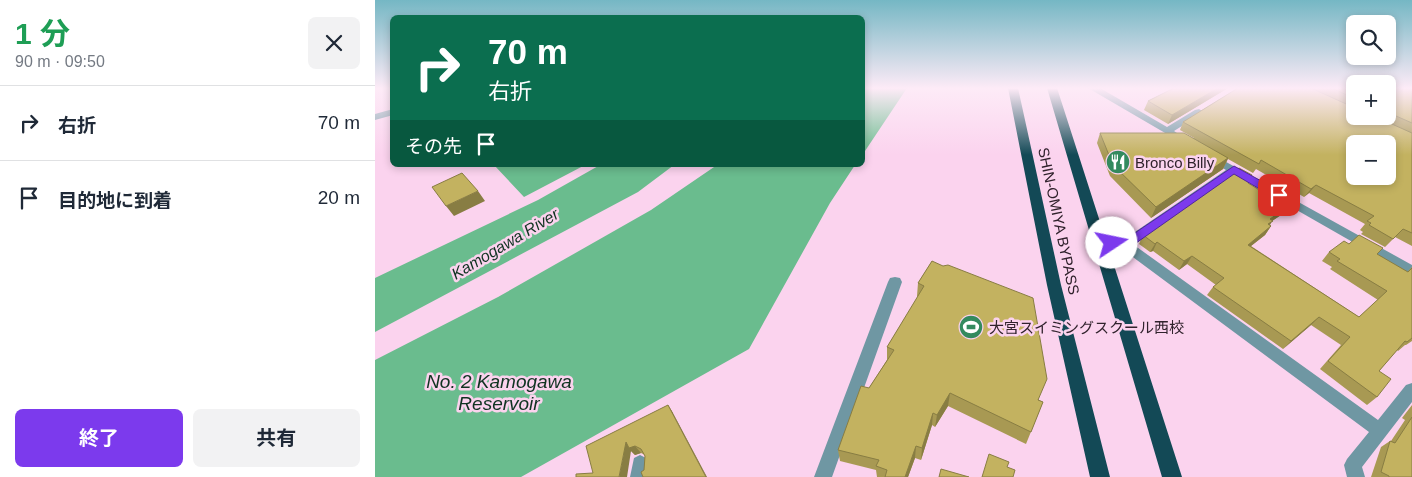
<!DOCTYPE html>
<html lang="ja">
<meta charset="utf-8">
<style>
body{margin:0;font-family:Arial,"Noto Sans JP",sans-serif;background:#f2f2f3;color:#1f2937;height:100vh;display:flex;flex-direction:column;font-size:19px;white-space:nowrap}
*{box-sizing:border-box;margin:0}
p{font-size:16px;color:#747a83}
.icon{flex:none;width:28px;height:28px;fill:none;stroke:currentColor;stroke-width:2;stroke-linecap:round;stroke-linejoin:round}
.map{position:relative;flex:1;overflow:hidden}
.panel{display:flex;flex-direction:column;background:#fff;width:375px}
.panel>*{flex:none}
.top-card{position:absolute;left:15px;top:15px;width:475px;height:152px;border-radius:8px;box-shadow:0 2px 8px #0003;background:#0b6e4f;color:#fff;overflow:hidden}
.fabs{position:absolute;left:971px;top:15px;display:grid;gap:10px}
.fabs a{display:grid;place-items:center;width:50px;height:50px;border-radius:8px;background:#fff;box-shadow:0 2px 8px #0003;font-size:25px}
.pin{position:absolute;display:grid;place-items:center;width:42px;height:42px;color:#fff;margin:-21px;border-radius:10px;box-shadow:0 2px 8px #0006}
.me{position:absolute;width:55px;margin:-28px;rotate:79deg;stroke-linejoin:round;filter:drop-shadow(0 0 4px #0008)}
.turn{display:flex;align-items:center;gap:18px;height:105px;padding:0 15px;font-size:22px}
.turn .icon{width:65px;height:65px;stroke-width:2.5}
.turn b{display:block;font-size:35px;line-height:42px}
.then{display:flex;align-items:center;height:48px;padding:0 15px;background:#0003;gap:10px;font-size:19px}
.round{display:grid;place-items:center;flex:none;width:52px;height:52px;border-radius:8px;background:#f2f2f3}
.summary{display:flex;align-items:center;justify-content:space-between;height:85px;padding:0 15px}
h1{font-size:30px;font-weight:700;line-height:38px;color:#1e9e55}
.primary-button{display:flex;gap:10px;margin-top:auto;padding:10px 15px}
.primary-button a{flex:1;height:58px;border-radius:8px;background:#7c3aed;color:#fff;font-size:20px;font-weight:700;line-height:58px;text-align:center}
.primary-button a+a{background:#f2f2f3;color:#1f2937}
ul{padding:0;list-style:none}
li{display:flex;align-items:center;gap:15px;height:75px;padding:0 15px;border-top:1px solid #e0e1e3}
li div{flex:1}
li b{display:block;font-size:19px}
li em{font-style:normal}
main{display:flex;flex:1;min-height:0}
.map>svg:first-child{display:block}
.water{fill:#6abc8e}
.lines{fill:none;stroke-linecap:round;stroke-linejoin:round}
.minor{fill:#6f97a3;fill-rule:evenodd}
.trunk{fill:#134956;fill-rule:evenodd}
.wall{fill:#a89953}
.shaded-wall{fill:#887d43}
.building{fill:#c3b260;stroke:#887d43;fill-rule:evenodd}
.route{fill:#7c3aed;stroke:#51269a}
.labels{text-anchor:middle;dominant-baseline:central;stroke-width:5;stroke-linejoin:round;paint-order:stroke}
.poi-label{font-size:15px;fill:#30222c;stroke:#fbd3ee;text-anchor:start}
.street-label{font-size:15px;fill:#30222c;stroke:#fbd3ee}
.water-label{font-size:16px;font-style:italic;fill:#0f3321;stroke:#fbd3ee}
.near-water-label{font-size:19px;font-style:italic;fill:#0f3321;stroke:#fbd3ee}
</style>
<main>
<section class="panel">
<div class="summary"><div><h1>1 分</h1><p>90 m · 09:50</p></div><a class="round"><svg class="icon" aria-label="close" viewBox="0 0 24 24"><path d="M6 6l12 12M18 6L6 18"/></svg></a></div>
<ul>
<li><svg class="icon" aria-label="right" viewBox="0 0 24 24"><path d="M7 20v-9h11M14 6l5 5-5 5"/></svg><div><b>右折</b></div><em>70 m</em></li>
<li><svg class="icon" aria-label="arrive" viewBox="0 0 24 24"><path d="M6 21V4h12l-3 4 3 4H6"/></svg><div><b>目的地に到着</b></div><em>20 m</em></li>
</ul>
<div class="primary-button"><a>終了</a><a>共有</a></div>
</section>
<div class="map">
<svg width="1037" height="477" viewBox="0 0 1037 477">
<rect width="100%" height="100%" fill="#fbd3ee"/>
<path class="water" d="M488,88H532L488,154Z
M119,165H210L149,197Z
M225,165H299L263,192L0,332V278L163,200Z
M342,165H480L455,203L374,349L146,477H0V360L123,297L276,210Z"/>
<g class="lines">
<path class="minor" d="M713,88H725L792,127L820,110L824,109L829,112L799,131L814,141L813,143L809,144Z
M18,109V115L0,120V114Z
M835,153L1037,265V276L859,174L759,245L1003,420L1031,385L1037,383V402L987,467L990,477H972L969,465L972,459L994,432L747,249L720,244L718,241L720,238L724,236L748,240L851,170L831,158L830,156Z
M520,277L525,278L527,282L457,477H439L513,282L515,278Z
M265,455L271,458L274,464L273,477H255L259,458Z"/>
<path class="trunk" d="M633,88H643L686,285L735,477H715L672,285Z
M672,88H682L807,477H787Z"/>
</g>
<path class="wall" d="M796,88H853L793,124L769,110L773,101L798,89Z
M863,88H980V116H1012V88H1037V246L1020,237L1010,247L986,234L988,232L985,230L990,224L934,193L929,197L881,169L878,173L853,159L848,169L776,218L735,176L722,143L725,133L819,138L805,130L808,122Z
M873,183L906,215L897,221L895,225L896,226L890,235L876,246L984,317L1003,300L955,269L957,267L947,261L954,252L974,244L1002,254L1032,272L1037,267V341L1031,345H1030L1023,351L1022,350L1004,371L1002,397L992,405L945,369L966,345L936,325L908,349L832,295L838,287L841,285L812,264L804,270L778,251L775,252L764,244L768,235Z
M557,261L664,400L668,402L651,444L573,406L560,427L557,425L546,460L540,458L533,477H502L501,470L465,461L463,450L494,388L512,360V347L543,297L542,296L543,283Z
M293,405L298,413L269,470L270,455L266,453L260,455L256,451L218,473Z
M1037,405V477H996L1006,447L1015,441H1016L1030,420L1027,418Z"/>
<path class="shaded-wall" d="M843,88H853L793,124L797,115Z
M853,158L848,169L776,218L781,207Z
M941,185L934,193L929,197L936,189Z
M103,191L110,201L79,216L71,206Z
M912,207L906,215L897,221L892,230L895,219Z
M896,226L890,235L867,253L873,245Z
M782,242L778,251L775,252L780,244Z
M817,256L812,264L804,270L809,261Z
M944,317L936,325L908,349L916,341Z
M575,393L573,406L560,427L562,415Z
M293,405L298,413L332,477H331Z
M558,413L557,425L546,460L547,448Z
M251,442L260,446L266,453L260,455L256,451L252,477H244Z
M541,446L540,458L533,477H530Z"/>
<path class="building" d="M799,88H843L797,115L773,101Z
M863,88H936L980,108V116H999L1037,133V233L1028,229L1018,239L994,225L996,223L992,221L999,216L941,185L936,189L886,160L884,164L808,122ZM980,144H1012V176H980Z
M957,88H980V99Z
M1012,88H1037V123L1012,112Z
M725,133H809L853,158L781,207L738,165Z
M864,168L877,175L873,183L912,207L895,219L898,221L893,224L896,226L873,245L984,317L1012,291L962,261L965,259L954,252L969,241L974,244L984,235L1008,248L1002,254L1033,272L1037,268V338L1032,342L1030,341L1004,371L1016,379L1002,397L953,361L975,337L944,317L916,341L838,287L849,278L817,256L809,261L782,242L780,244L768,235Z
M87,173L103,191L71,206L57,187Z
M557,261L568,266L573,265L658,298L672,379L663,400L668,402L656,432L575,393L562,415L558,413L547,448L541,446L530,477H510L512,470L501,466L504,460L463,450L486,386L494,388L519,350L512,347L549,286L543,283Z
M293,405L331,477H268L266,472L269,470L270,456L266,449L260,446L254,448L251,442L244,477H201V474L218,473L211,446Z
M1037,417V477H1014V476L1006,472L1015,441L1020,443Z
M614,454L634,462L632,467L640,470L638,477H607Z
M566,469L594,477H564Z"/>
<linearGradient id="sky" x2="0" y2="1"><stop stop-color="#75b7c4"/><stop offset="0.57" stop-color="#fdebf7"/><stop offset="1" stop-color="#fdebf7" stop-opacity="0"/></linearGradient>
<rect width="1037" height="155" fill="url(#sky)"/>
<path class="route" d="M859,166L908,193L909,195L908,198H900L859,174L754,248L750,249L733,246L731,243L733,240L748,241Z"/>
<defs>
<g id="restaurant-disc" transform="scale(1.25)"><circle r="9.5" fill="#338a5e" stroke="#fbd3ee"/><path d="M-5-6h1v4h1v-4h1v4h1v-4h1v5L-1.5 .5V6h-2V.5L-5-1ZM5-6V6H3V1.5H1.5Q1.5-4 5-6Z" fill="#fff"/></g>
<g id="stadium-disc" transform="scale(1.25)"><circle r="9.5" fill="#338a5e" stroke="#fbd3ee"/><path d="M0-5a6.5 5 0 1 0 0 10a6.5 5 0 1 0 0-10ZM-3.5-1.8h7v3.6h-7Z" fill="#fff"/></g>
</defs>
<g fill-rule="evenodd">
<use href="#restaurant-disc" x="743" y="162"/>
<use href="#stadium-disc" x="596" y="327"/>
</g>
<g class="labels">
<g class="poi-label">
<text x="760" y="162">Bronco Billy</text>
<text x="614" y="327">大宮スイミングスクール西校</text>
</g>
<g class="street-label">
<text transform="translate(684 221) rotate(78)">SHIN-OMIYA BYPASS</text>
</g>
<g class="water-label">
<text transform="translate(130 244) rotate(-31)">Kamogawa River</text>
</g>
<g class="near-water-label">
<text x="124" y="381">No. 2 Kamogawa<tspan x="124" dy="22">Reservoir</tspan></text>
</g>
</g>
</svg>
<div class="fabs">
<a><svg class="icon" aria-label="search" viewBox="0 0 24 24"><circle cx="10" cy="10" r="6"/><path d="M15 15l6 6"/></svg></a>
<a>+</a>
<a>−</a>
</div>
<div class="pin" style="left:904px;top:195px;background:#d93025"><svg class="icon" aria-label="arrive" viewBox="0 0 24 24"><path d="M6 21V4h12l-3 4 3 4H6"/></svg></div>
<svg class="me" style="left:737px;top:243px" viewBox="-20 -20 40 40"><circle r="19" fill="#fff"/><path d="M0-13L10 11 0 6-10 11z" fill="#7c3aed"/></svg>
<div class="top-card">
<div class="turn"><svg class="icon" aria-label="right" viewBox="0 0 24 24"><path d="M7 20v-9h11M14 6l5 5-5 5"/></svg><div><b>70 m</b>右折</div></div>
<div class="then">その先<svg class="icon" aria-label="arrive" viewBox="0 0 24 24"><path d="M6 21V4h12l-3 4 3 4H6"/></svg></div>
</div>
</div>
</main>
